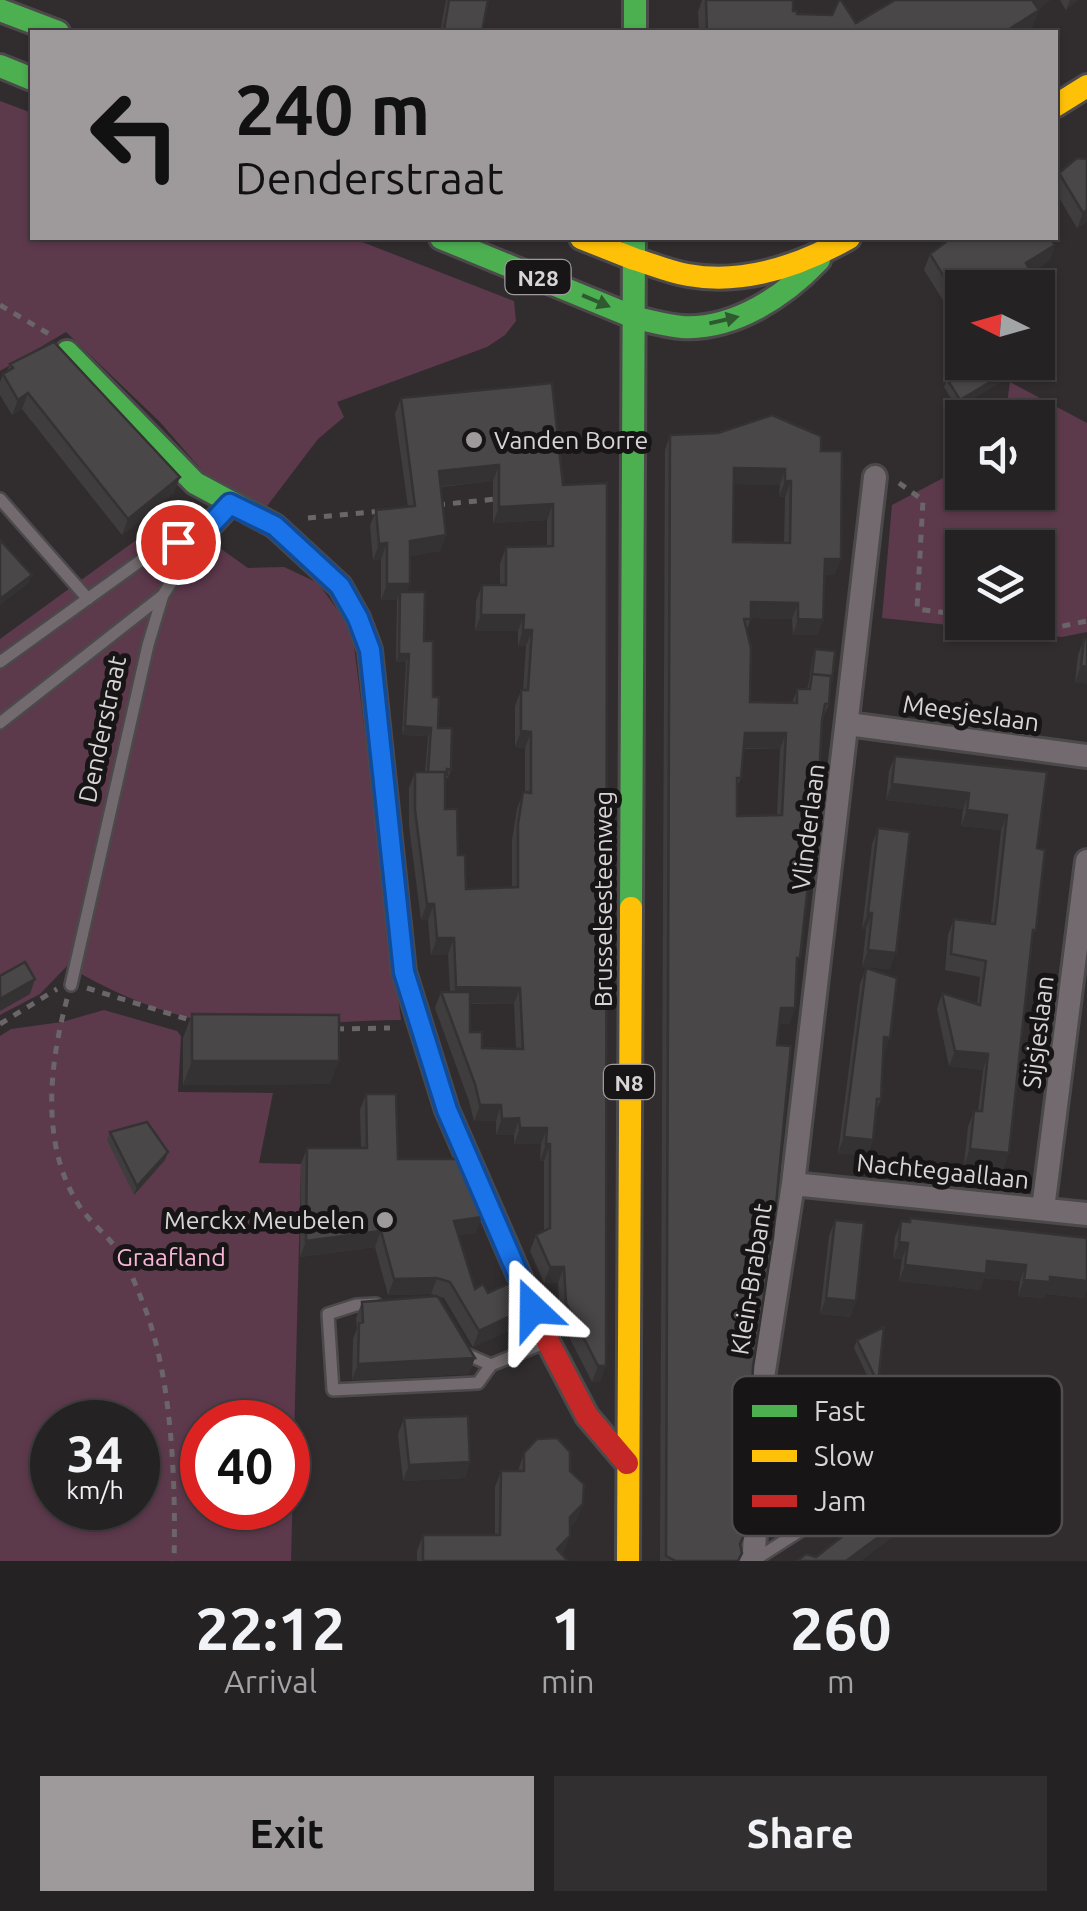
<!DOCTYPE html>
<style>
body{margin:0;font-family:Ubuntu,sans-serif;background:#312f30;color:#f1f3f6;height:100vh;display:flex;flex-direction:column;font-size:38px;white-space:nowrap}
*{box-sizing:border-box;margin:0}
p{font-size:32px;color:#a3a4a6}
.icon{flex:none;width:55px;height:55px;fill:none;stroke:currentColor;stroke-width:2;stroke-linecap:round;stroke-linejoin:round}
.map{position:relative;height:1561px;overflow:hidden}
.details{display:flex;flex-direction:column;background:#252223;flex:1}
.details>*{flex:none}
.top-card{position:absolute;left:30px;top:30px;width:1028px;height:210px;border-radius:0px;box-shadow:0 2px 8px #0004,0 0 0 2px #423f41;background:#9e9a9c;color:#111;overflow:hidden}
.needle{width:65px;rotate:275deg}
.buttons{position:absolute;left:945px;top:270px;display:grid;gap:20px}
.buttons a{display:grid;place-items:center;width:110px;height:110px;border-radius:0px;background:#252223;box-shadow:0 2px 8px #0004,0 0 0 2px #423f41;font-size:50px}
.speed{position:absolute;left:30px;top:1400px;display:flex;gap:20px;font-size:50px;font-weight:700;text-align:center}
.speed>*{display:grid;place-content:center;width:130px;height:130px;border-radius:50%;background:#252223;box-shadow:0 2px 8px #0004,0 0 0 2px #423f41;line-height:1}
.speed small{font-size:25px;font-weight:400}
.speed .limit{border:15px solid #d22;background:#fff;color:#111}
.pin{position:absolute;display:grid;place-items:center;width:85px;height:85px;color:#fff;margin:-42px;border:5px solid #fff;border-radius:50%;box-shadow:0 2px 10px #0007}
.me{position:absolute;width:110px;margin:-55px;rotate:337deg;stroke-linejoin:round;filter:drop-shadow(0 0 8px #0008)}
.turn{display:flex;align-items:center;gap:35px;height:210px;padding:0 40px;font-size:45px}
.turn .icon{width:130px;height:130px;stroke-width:2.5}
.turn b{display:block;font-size:70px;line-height:85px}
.eta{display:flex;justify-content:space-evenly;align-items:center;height:170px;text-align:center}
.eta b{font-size:60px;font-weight:700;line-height:70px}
.button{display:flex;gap:20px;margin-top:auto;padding:20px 40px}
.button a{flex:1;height:115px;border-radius:0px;background:#9e9a9c;color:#111;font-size:40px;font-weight:700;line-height:115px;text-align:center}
.button a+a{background:#312f30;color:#f1f3f6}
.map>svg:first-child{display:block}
.green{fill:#5d394c;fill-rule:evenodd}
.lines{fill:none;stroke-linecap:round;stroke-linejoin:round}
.lane-casing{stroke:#4b494a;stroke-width:16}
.street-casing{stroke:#4b494a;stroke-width:28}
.fast-casing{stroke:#4b494a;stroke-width:28}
.slow-casing{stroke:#4b494a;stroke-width:28}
.jam-casing{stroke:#4b494a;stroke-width:28}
.path{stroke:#6a6568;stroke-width:5;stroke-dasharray:8 8;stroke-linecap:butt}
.lane{stroke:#726a6e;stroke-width:11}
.street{stroke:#726a6e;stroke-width:22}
.fast{stroke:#4caf50;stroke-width:22}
.slow{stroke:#ffc107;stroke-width:22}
.jam{stroke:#c62828;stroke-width:22}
.wall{fill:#403d3e;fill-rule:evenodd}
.shaded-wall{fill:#343232}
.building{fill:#4a4748;stroke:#343232;stroke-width:2.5;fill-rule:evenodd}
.oneway{fill:#2f5a30}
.route-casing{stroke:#114b97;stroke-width:25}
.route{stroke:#1a73e8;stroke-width:18}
.poi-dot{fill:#9e9a9c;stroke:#181516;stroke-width:4}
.labels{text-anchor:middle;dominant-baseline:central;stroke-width:10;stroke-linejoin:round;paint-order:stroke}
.shield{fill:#181516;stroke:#9f9b9c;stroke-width:2.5}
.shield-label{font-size:22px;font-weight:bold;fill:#d9d4d6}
.poi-label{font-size:25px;fill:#d9d4d6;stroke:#181516;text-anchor:start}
.street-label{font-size:25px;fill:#d9d4d6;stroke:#181516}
.park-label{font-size:25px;fill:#f7b5d7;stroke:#181516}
.key{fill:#181516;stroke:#524e50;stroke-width:2.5}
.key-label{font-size:28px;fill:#d9d4d6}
</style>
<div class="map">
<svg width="1087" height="1561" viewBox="0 0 1087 1561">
<rect width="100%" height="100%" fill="#312d2f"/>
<path class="green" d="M0,101L32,113V238H352L514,301L516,321L505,335L487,347L337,402L344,417L318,439L261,514L206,475L160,422L66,332L0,371Z
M1010,382L1087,423V632L1062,637L882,618L892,505L962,468V492H1038V418L1005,417ZM962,548H1038V622H962Z
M172,514L248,568L284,567L318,583L352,630L401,1020C333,1020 252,1033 186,1017C145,1007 103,987 67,966L40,994L0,1015V639Z
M104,1010L177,1031L181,1036L178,1092L273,1093L259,1163L301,1164L291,1561H0V1036L11,1029L62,1022ZM52,1422H138V1508H52ZM202,1422H288V1508H202Z"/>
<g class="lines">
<g class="lane-casing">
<path id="lane" d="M0,499L88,599
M0,662L154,551L202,534
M0,723L162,596
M71,985L148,645L163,595L202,534
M376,1304L356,1305L328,1314L333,1390L478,1383L491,1365L544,1343
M466,1354L491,1365
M756,1559L806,1527L819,1510"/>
</g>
<g class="street-casing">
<path id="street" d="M202,534L230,504
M848,724L1087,756
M793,1184L1087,1214
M1043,1209L1087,861
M749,1561L754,1553L755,1533L762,1384L793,1184L875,477"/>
</g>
<g class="fast-casing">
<path id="fast" d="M635,0V32
M0,10L58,32
M0,66L32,79
M441,238L636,318
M636,318C651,321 667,326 682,327C734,330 785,296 819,260
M67,352L195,483L275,526L340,586L358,618L370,650L404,972L447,1110L492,1213
M631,908L634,238"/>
</g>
<g class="slow-casing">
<path id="slow" d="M1055,106L1087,86
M581,238L634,259
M634,259C652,264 669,272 688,275C743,285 801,265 849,238
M628,1561L631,908"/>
</g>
<g class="jam-casing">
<path id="jam" d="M492,1213L548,1342L587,1416L627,1463"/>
</g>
<path class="path" d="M0,305L49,334
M899,483L923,500L917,609L962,615
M437,505L496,499
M308,518L381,511
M1015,622L1053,628L1087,621
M87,988L196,1022
M67,999C49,1066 40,1146 80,1207C90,1222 105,1233 116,1248C127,1263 136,1285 143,1303C172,1375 176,1483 174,1561
M0,1024L57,989
M336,1029L390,1028
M833,1500L943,1418L952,1420L1021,1512"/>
<use href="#lane" class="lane"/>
<use href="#street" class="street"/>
<use href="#fast" class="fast"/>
<use href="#slow" class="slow"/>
<use href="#jam" class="jam"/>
</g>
<path class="wall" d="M446,0H488L482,32H440Z
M702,0H793V11L797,14L856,23L895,0H1050L1038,9L1039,10L1030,32H699L698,12Z
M1060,0H1078L1066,10Z
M1087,159V222L1077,228L1055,191V183L1059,173Z
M1055,245L1049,261L1026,276L1023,284L962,288V322L958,324L924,270L930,254Z
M10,364L174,493L122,535L22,409L12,415L0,395V382L3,374L7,371Z
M1010,370L1007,378L957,408L944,387L947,379Z
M552,383L600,1382H592L560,1319L558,1283H544L530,1251L536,1235L544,1231V1161H540L541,1144H514V1135H496V1121H474L469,1101L435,1008L441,992H450L448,954L431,955L428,920H421L409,826V788L415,772H425L428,736L402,735L406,662H396L397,600H381V559L373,560L370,526L376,510L408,507L395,414L401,398ZM493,481V523L547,520V546L506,547L500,564V585H482L476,601L475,631H518V646H526L523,690H521L515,706V747L525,748V793L523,792L517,809L512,840V888L466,889L445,809V780L446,778H448L451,770L438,728L424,641L407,592L410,584V556L440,551L446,535L441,487ZM470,1004H514L516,1049L482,1048L470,1032Z
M670,435L821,451L835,575H825L823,620L817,635H793L792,619L751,618L747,630L750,702L792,703L797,689H807L809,682L812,658L815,649L830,686L829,704L822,720L797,968L795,1008L789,1024H779L739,1561H660L665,450ZM734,484L780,485L779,496L785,497L784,543L733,542ZM743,749H780L777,815L737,816V787L741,778Z
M1084,639L1087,640V684L1075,682L1078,655Z
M895,756L1047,772L1037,848L1031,944L1009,1153L1003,1169L964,1165L968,1127L974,1111H978L983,1070L949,1066L937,1009L942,993L977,1004L980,977L945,970L948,935L954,919L991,923L1001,830L961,826L963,809L886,800L889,771Z
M878,828L890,969L862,967L866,929H862L872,844Z
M866,968L883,1054L881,1099L875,1114L873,1140L867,1156L838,1153L860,984Z
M192,1014L330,1084L183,1085V1038Z
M366,1094L398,1159L476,1233L459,1235L475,1289L488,1293L519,1326L473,1347L444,1298L431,1294L388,1295L375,1247L300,1257L301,1164L307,1148H361L360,1110Z
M110,1132L168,1152L165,1160L134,1195L107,1140Z
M835,1220L856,1301L850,1317L820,1314L829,1236Z
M901,1221L1087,1238L1084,1298L1046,1294L1044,1298L1018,1296L1020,1281L984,1278L980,1290L899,1281L902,1259L893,1258L895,1237Z
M362,1302L469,1374L352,1380L353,1339L357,1329L356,1318Z
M857,1340L878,1383L876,1389L893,1418L888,1433L876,1430L874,1445L869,1460L854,1468L846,1452L811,1453L808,1479L814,1494L808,1509L777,1531L770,1530L776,1396L782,1380L795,1393L848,1403L874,1390L854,1348Z
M404,1418L470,1462L465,1478L403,1481L398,1434Z
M524,1453L570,1471L577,1520L570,1527V1536L562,1554L568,1561H417V1551L423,1535H495V1487L501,1471H518Z
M829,1505L896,1524L891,1538L860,1561H797L816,1557L841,1538L843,1534L833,1533L823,1520Z"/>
<path class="shaded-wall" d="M1030,0H1050L1023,20Z
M1070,0H1078L1066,10Z
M1039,10L1030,32H1005Z
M1087,210V222L1077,228L1083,213Z
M1055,245L1049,261L1026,276L1023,284L1018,288H997L1026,263Z
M1010,370L1007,378L957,408L960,400Z
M28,393L22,409L12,415L18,400Z
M499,465L493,481L433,487L439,471Z
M734,468L785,469L780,485L728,484Z
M180,477L174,493L122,535L128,519Z
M785,481H791L785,497L779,496Z
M553,504L547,520L493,523L499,507Z
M446,535L440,551L404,557L410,541Z
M387,543L381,559L373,560L379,544Z
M825,559H841L835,575H819Z
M32,575L29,583L0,605V599Z
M387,584H410L404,600L400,592L397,600H381Z
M751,602L798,603L792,619L745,618Z
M481,615H524L518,631H475Z
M798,619L823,620L817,635H793Z
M523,630H532L526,646H518Z
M399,654H409L406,662H396Z
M1081,666L1087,667V684L1075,682Z
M405,726L431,728L428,736L402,735Z
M521,731L531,732L525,748L515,747Z
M745,733H786L780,749L739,748Z
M892,784L969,793L963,809L886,800Z
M967,810L1007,815L1001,830L961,826Z
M427,904H434L428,920H421Z
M868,913H872L866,929H862Z
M437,938H454L448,954L431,955Z
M868,950L896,953L890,969L862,967Z
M35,979L30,994L0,1011V999Z
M456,987L520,988L514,1004L450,1003Z
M781,1008H795L789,1024H775Z
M884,1037L890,1038L884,1054Z
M955,1051L988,1054L983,1070L949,1066Z
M192,1061H339L330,1084L183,1085Z
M480,1105H501L496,1121H474Z
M519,1118L514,1135H496L502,1119Z
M520,1128H547L541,1144H514Z
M844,1137L873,1140L867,1156L838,1153Z
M546,1144H550L544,1161H540Z
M970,1149L1009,1153L1003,1169L964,1165Z
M168,1152L165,1160L134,1195L137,1186Z
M482,1217L476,1233L448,1237L454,1221Z
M381,1231L375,1247L300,1257L306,1241Z
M899,1242L908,1243L902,1259L893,1258Z
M987,1261L1026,1265L1020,1281L984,1278L980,1290L899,1281L905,1265Z
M550,1267H564L558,1283H544Z
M1050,1277L1087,1281V1290L1084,1298L1046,1294L1044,1298L1018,1296L1024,1280Z
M437,1278L431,1294L388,1295L394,1279Z
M826,1298L856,1301L850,1317L820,1314Z
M525,1309L519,1326L473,1347L479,1331Z
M475,1358L469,1374L352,1380L358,1364Z
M598,1366H606L600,1382H592Z
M812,1437H852L846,1452L807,1453Z
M874,1445L869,1460L854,1468L860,1452Z
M470,1462L465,1478L403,1481L409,1465Z
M814,1494L808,1509L777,1531L770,1530L776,1515Z
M583,1504L577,1520L564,1533L570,1517Z
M838,1518L857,1520L848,1532L845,1528L843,1534L833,1533Z
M896,1524L891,1538L860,1561H846Z
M570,1536L564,1552L555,1561L557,1549Z"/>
<path class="building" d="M449,0H488L482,32H459L444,30Z
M706,0H793V11H797V14L832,15L839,0H841L856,23L895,0H1032L1039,10L1005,32H707Z
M1077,158L1087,159V210L1083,213L1059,173Z
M951,238H1050L1055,245L1026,263L1029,268L997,288H962V306L930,254Z
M54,342L180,477L128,519L28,393L18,400L3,374L13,368L10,364Z
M975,362H997L1010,370L960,400L947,379Z
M552,383L563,485L607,483L606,1366H598L566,1303L564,1267H550L536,1235L550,1228V1144H546L547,1128H520L519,1118L502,1119L501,1105H480L475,1084L441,992H470V1032H482V1048L523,1049L520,988L456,987L454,938H437L434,904H427L415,810V772H445V809H457L458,855H465L466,889L518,887V824L523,792L531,793V732L521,731V690H528L532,630H523L524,615H481L482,585H506V547L553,546V504L499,507V465L439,471L446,535L410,541V584H387V543L379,544L376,510L415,506L401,398Z
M772,415L821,436V451H842L841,559H825L823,620L798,619V603L751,602V619H744L751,648L750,702L797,703V689H810L812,674L831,676L829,704H825L822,721L818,795L800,958H797L795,1008H781L777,1045L791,1046L773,1237L753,1367L745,1533L740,1544L742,1553L738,1561H676L666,1556L670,435L718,433ZM734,468L785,469V481H791L790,543L733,542ZM745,733H786L782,815L737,816V778H741Z
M0,540L32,575L0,599Z
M400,592H425L424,641H433V697H439L438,728H452L451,770L447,769V775H445V772H428L431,728L405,726L409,654H399Z
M1084,639L1087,640V667L1081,666Z
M815,649L835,651L832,681H831V676L812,674Z
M895,756L1047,772L1037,848L1045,850L1036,930H1033L1009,1153L970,1149L974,1111H982L988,1054L955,1051L942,993L980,1005L986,961L951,954L954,919L995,924L1007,815L967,810L969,793L892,784Z
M878,828L910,832L896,953L868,950L872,913H868Z
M25,962L35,979L0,999V976Z
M866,968L897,978L890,1038L884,1037L881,1099H877L873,1140L844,1137Z
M192,1014L339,1015V1061H192Z
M366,1094H396L398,1159H457L482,1217L454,1221L475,1289L483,1284L488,1293L512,1282L525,1309L479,1331L450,1282L437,1278L394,1279L381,1231L306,1241L307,1148H367Z
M147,1122L168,1152L137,1186L110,1132Z
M910,1218L1087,1238V1281L1050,1277V1282L1024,1280L1026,1265L987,1261L986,1274L905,1265L908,1243L899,1242L901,1221L910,1222Z
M835,1220L864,1223L856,1301L826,1298Z
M436,1296L439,1298L475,1358L358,1364L359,1323L363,1322L362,1302Z
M884,1327L878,1383L857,1340Z
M468,1416L470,1462L409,1465L404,1418Z
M557,1438L570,1452V1471L584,1484L583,1504L570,1517V1536L557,1549L568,1561H423V1535H500L501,1471H524V1453L537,1439Z
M860,1479L896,1524L846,1561H797L806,1554L816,1557L848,1532L845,1528L857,1520L838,1518L829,1505Z"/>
<defs><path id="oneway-solid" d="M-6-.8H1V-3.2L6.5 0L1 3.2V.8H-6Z" transform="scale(2.5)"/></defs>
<g class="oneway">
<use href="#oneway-solid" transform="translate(596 301) rotate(23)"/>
<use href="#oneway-solid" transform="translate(724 320) rotate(-13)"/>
</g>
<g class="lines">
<g class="route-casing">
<path id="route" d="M178,542L202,534L230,504L275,526L340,586L358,618L370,650L404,972L447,1110L533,1309"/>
</g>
<use href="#route" class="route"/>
</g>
<g class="poi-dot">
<circle cx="474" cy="440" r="10"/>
<circle cx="385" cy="1220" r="10"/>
</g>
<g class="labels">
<g class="shield">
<rect x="505.5" y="260" width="65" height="34" rx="8"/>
<rect x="604" y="1065" width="50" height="34" rx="8"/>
</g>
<g class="shield-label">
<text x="538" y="277">N28</text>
<text x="629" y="1082">N8</text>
</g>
<g class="poi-label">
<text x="494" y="440">Vanden Borre</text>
<text x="365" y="1220" text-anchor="end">Merckx Meubelen</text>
</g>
<g class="street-label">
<text transform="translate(971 713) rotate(8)">Meesjeslaan</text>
<text transform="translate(102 729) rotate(-78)">Denderstraat</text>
<text transform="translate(808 827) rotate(-83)">Vlinderlaan</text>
<text transform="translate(603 899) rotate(-90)">Brusselsesteenweg</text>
<text transform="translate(1038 1032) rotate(-83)">Sijsjeslaan</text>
<text transform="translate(943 1171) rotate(6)">Nachtegaallaan</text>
<text transform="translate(751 1279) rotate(-81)">Klein-Brabant</text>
</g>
<g class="park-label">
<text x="171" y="1257">Graafland</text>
</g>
</g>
<rect x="732" y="1376" width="330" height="160" rx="15" class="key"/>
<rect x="752" y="1405" width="45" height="12" fill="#4caf50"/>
<rect x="752" y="1450" width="45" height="12" fill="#ffc107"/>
<rect x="752" y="1495" width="45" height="12" fill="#c62828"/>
<g class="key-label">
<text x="814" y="1421">Fast</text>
<text x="814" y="1466">Slow</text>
<text x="814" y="1511">Jam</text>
</g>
</svg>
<div class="buttons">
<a><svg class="needle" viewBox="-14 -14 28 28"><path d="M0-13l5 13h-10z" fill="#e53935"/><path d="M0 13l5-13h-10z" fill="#a3a4a6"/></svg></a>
<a><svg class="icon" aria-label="sound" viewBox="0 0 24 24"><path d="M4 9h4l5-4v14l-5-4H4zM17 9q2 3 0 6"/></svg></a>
<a><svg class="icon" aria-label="layers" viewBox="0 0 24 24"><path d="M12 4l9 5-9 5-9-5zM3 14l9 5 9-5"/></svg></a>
</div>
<div class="speed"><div>34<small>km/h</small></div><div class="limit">40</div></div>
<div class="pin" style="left:178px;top:542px;background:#d93025"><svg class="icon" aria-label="arrive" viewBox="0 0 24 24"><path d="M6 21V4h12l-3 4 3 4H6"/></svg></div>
<svg class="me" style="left:533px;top:1309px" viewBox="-20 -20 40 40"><path d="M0-17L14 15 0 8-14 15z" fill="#1a73e8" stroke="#fff" stroke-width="4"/></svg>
<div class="top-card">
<div class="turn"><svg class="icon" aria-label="left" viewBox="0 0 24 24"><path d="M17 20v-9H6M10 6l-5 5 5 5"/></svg><div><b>240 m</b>Denderstraat</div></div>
</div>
</div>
<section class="details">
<div class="eta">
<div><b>22:12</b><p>Arrival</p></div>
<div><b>1</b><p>min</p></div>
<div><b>260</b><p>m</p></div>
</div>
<div class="button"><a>Exit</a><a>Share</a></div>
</section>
